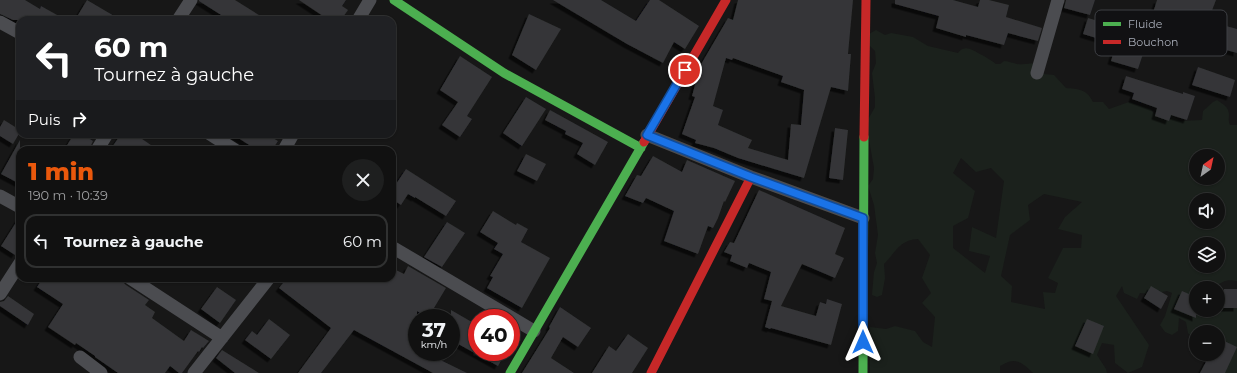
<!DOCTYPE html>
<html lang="fr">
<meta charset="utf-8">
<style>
body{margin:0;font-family:Montserrat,sans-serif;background:#1e1f1f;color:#f1f3f6;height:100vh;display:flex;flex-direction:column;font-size:15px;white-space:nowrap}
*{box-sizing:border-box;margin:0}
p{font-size:13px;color:#9c9d9f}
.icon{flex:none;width:22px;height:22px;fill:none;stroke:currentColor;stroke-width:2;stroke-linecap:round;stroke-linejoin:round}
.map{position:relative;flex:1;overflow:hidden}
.sheet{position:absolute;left:16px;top:146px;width:380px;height:136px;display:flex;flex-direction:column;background:#111;border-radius:12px;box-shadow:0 1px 3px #0004,0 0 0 1px #303131}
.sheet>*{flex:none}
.top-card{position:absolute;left:16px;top:16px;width:380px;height:122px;border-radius:12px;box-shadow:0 1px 3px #0004,0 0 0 1px #303131;background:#202124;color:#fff;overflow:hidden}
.needle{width:26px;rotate:33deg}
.buttons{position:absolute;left:1189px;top:149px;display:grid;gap:8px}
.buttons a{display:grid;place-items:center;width:36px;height:36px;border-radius:50%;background:#111;box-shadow:0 1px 3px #0004,0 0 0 1px #303131;font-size:20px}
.speed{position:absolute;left:408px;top:309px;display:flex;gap:8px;font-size:20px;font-weight:700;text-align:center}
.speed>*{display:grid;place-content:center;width:52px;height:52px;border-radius:50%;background:#111;box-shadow:0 1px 3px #0004,0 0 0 1px #303131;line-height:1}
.speed small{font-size:10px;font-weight:400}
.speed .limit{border:6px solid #d22;background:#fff;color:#111}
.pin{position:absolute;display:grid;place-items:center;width:34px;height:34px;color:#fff;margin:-17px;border:2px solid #fff;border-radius:50%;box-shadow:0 1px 4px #0007}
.me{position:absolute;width:44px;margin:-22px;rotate:0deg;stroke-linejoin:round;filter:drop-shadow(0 0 3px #0008)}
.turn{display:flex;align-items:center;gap:14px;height:84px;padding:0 12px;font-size:18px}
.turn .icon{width:52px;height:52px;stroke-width:2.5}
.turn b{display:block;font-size:28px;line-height:34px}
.then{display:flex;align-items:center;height:38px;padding:0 12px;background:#0003;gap:8px;font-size:15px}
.round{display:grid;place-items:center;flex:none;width:42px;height:42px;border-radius:21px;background:#1e1f1f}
.summary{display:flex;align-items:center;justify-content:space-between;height:68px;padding:0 12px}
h1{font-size:24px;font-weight:800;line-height:30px;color:#ea580c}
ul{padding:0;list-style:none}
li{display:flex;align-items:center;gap:12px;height:54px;margin:0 8px 6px;padding:0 4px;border:2px solid #303131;border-radius:12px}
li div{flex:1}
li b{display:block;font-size:15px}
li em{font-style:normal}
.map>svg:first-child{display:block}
.green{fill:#1b211c;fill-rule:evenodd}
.building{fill:#343537;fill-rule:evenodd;filter:url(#shadow)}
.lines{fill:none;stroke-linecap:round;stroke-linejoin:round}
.street{stroke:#4b4c50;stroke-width:13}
.fast{stroke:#4caf50;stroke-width:9}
.jam{stroke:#c62828;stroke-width:9}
.route-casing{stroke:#114b97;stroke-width:10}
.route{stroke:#1a73e8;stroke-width:7}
.key{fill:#111113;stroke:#3e4045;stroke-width:1}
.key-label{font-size:11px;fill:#a8adb8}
</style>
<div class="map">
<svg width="1237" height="373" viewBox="0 0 1237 373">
<defs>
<filter id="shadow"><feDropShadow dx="-3.5" dy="3.5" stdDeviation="0" flood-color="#0009"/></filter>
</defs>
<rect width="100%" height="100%" fill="#171717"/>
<path class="green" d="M876,30L885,35L891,33L913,37L928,46L958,53C965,43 974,51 982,55C987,58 991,60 996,64H1000L1004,61C1008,61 1012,63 1017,64C1034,66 1032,57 1044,74L1054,75L1066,88C1078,89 1087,89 1093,102H1103L1109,109L1129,102L1151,109L1154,114L1168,113L1180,121L1202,120L1203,111L1213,102L1217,100C1223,104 1229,107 1229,115C1229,119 1228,120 1230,125H1237V281C1228,279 1221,281 1215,288H1196V310H1218V306H1226L1237,298V373H1216L1223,361L1218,343L1220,332L1217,329L1214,332H1196V337L1193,338L1188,333L1186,322L1179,318L1178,331L1172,335L1165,332L1160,325L1165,316L1172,293L1167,291L1152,294L1140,293L1137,299L1124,293L1122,286L1116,296L1149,345L1142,367L1128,373L1115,363L1114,345L1102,343L1097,355L1106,369L1107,373H1033C1028,368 1021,361 1013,361C1009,361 1004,364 1000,366V373H870V327L886,329L895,326L915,331L923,342L932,347L935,317L922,303L931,293L922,278L930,255L918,239C899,240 896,252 884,264L885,278L882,295L877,297L872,295L874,272L877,263L875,253L878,235L874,205L868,186L873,179L874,168L866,123L875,107V98L872,73L876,63L875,51L867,43V35ZM1196,156H1218V178H1196ZM961,158L976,172L991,168L1004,181L996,238L972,227L969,251L990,256L985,273L953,248V226L968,218L975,191L953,173ZM1044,194L1082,202L1065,217L1058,229L1082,235L1081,248H1063L1048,278L1058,283L1055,293L1043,292L1045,309L1011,302L1012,286L1001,276L1010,235L1030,220L1028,205ZM1196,200H1218V222H1196ZM1196,244H1218V266H1196Z"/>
<path class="building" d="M0,0H25L40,9L41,6L66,20H13L0,14Z
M87,0L121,20H75Z
M199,0H235L267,20H229L199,1Z
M299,0H346L342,6L348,10L341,20H329Z
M553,0H601L636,21L650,0H659L699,26L685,49L674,42L663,63L627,44Z
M738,0H853L848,54H851L848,91L831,87L804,178L738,158L714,148L695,143L696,140L682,134L695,97L692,96L700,66L728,18L733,20ZM726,58L732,60L733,58L783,76L781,82L804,90L801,125L791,124L788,160L748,148L752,140L718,125L723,110L713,106Z
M895,0H953L978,7L980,0H989L1009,5L1006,17L1042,28L1038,41L1008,33L1004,45L966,35V37L936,28L939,16L895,4Z
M1066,0H1095L1090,15L1064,8Z
M1157,0H1216L1208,21L1237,29V53L1198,42L1196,48L1177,42L1178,38L1148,29Z
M529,14L561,29L536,70L512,55Z
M1088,18L1149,36L1138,69L1111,61L1116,44L1083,34Z
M460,56L492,77L467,116L472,119L460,137L442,125L458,102L440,90Z
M1198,67L1235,80L1230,97L1192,85Z
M1126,76L1183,94V92L1195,96L1187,120L1171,115L1169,121L1155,116L1157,108L1132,99L1134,93L1122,89Z
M526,97L546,109L522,146L503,133Z
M550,110L608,142L595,165L577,154L583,143L565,134L566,131L545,120Z
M4,120L20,130V132L13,144L0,136V127Z
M835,128L848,130L843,180L829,178Z
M74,134H82L93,141L89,150H64Z
M121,134H135L158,150H110Z
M232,134H266L278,141L272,150H257Z
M20,140V184L1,174Z
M526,154L546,164L537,181L517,171Z
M653,156L682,172L687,160L735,181L725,202L724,201L718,218L713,228L708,226L698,254L664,241L674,211L646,198L643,203L625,196L637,175L641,176Z
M406,169L456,201L446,216L415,197V198L408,194L401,205L392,199V190Z
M759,190L845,228L835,254L844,258L835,278L802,264L781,306L816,316L820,302L826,304L827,299L842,304L831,345L771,328L770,329L765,327L772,301L764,299L771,272L749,263L747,268L730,261L732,255L724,252L730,242L734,243Z
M493,211L516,225L517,223L528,229L521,242L550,258L522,308L487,288L493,277L490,276L503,254L494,249L498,243L480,232Z
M20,216V247L15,255L1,246Z
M447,222L465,233L442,267L424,257Z
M408,266L446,288L428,318L417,311V352H424L467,373H433L354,330L321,373H298L331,328L279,288L287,278H392V268L404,274Z
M43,278H122L123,282L126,285L149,300L145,305L155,312L152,318L184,341L191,330L209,341L203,348L202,347L199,352L198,351L182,373H179L170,366L165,373H118L95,357V356L76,343L75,345L48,327L63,304L37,287Z
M1151,286L1168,296L1161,309L1144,298Z
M217,287L236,300L220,323L201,309Z
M1224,289H1237V308H1224Z
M1182,291L1196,297V318L1174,309Z
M8,296L34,314L28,325L0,306V302L4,301Z
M560,307L591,328L578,347L563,337L551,358L574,373H522L550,328L549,327Z
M451,310L477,325V352H506L498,366L451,340Z
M269,319L290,335L271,359L245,340L252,331L257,335Z
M1087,319L1104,326L1093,354L1075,346Z
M628,334L648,348L632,373H592L609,346L616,351Z
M1218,338L1237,347L1225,373H1200L1210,354H1218Z
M222,350L259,373H235L216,358Z"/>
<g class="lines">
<path class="street" d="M178,20L191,0
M358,20L370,0
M0,22L20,33
M1037,73L1058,0
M210,134L235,150
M647,135L751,177L863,218
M97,150L107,134
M284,150L293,134
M0,196L20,207
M392,247L534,331
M130,278L222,338
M0,294L20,263
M80,357L101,373
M194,373L269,278"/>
<path class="fast" d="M394,0L504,73L641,148
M510,373L644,142
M863,373L864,137"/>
<path class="jam" d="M864,137L866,0
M644,142L726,0
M651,373L751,177"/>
</g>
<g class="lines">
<g class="route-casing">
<path id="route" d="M685,70L647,135L751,177L863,218V342"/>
</g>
<use href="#route" class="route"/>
</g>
<rect x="1095" y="10" width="132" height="46" rx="6" class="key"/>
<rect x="1103" y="22" width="18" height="4" fill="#4caf50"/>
<rect x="1103" y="40" width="18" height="4" fill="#c62828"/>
<g class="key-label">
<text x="1128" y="28">Fluide</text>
<text x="1128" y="46">Bouchon</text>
</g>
</svg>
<div class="buttons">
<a><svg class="needle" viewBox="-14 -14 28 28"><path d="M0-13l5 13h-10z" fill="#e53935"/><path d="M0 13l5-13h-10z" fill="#9c9d9f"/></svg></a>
<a><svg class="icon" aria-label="sound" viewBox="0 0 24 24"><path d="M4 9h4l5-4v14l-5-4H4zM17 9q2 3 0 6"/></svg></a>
<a><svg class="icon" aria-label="layers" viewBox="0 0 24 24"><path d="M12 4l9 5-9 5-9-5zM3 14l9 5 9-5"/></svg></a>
<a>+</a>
<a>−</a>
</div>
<div class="speed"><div>37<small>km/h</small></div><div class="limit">40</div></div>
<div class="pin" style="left:685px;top:70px;background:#d93025"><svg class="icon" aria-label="arrive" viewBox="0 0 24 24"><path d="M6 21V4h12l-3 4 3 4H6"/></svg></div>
<svg class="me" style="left:863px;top:342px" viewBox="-20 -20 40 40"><path d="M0-17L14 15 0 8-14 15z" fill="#1a73e8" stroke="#fff" stroke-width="4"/></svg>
<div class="top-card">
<div class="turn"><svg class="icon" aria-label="left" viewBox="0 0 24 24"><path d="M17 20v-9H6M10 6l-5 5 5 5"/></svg><div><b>60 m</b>Tournez à gauche</div></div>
<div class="then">Puis<svg class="icon" aria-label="right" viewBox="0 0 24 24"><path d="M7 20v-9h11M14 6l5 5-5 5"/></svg></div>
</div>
<section class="sheet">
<div class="summary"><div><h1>1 min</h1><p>190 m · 10:39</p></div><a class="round"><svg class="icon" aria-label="close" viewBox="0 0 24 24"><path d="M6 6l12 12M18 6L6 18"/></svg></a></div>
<ul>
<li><svg class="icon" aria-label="left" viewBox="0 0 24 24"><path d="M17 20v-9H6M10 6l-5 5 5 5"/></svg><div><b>Tournez à gauche</b></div><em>60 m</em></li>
</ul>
</section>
</div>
